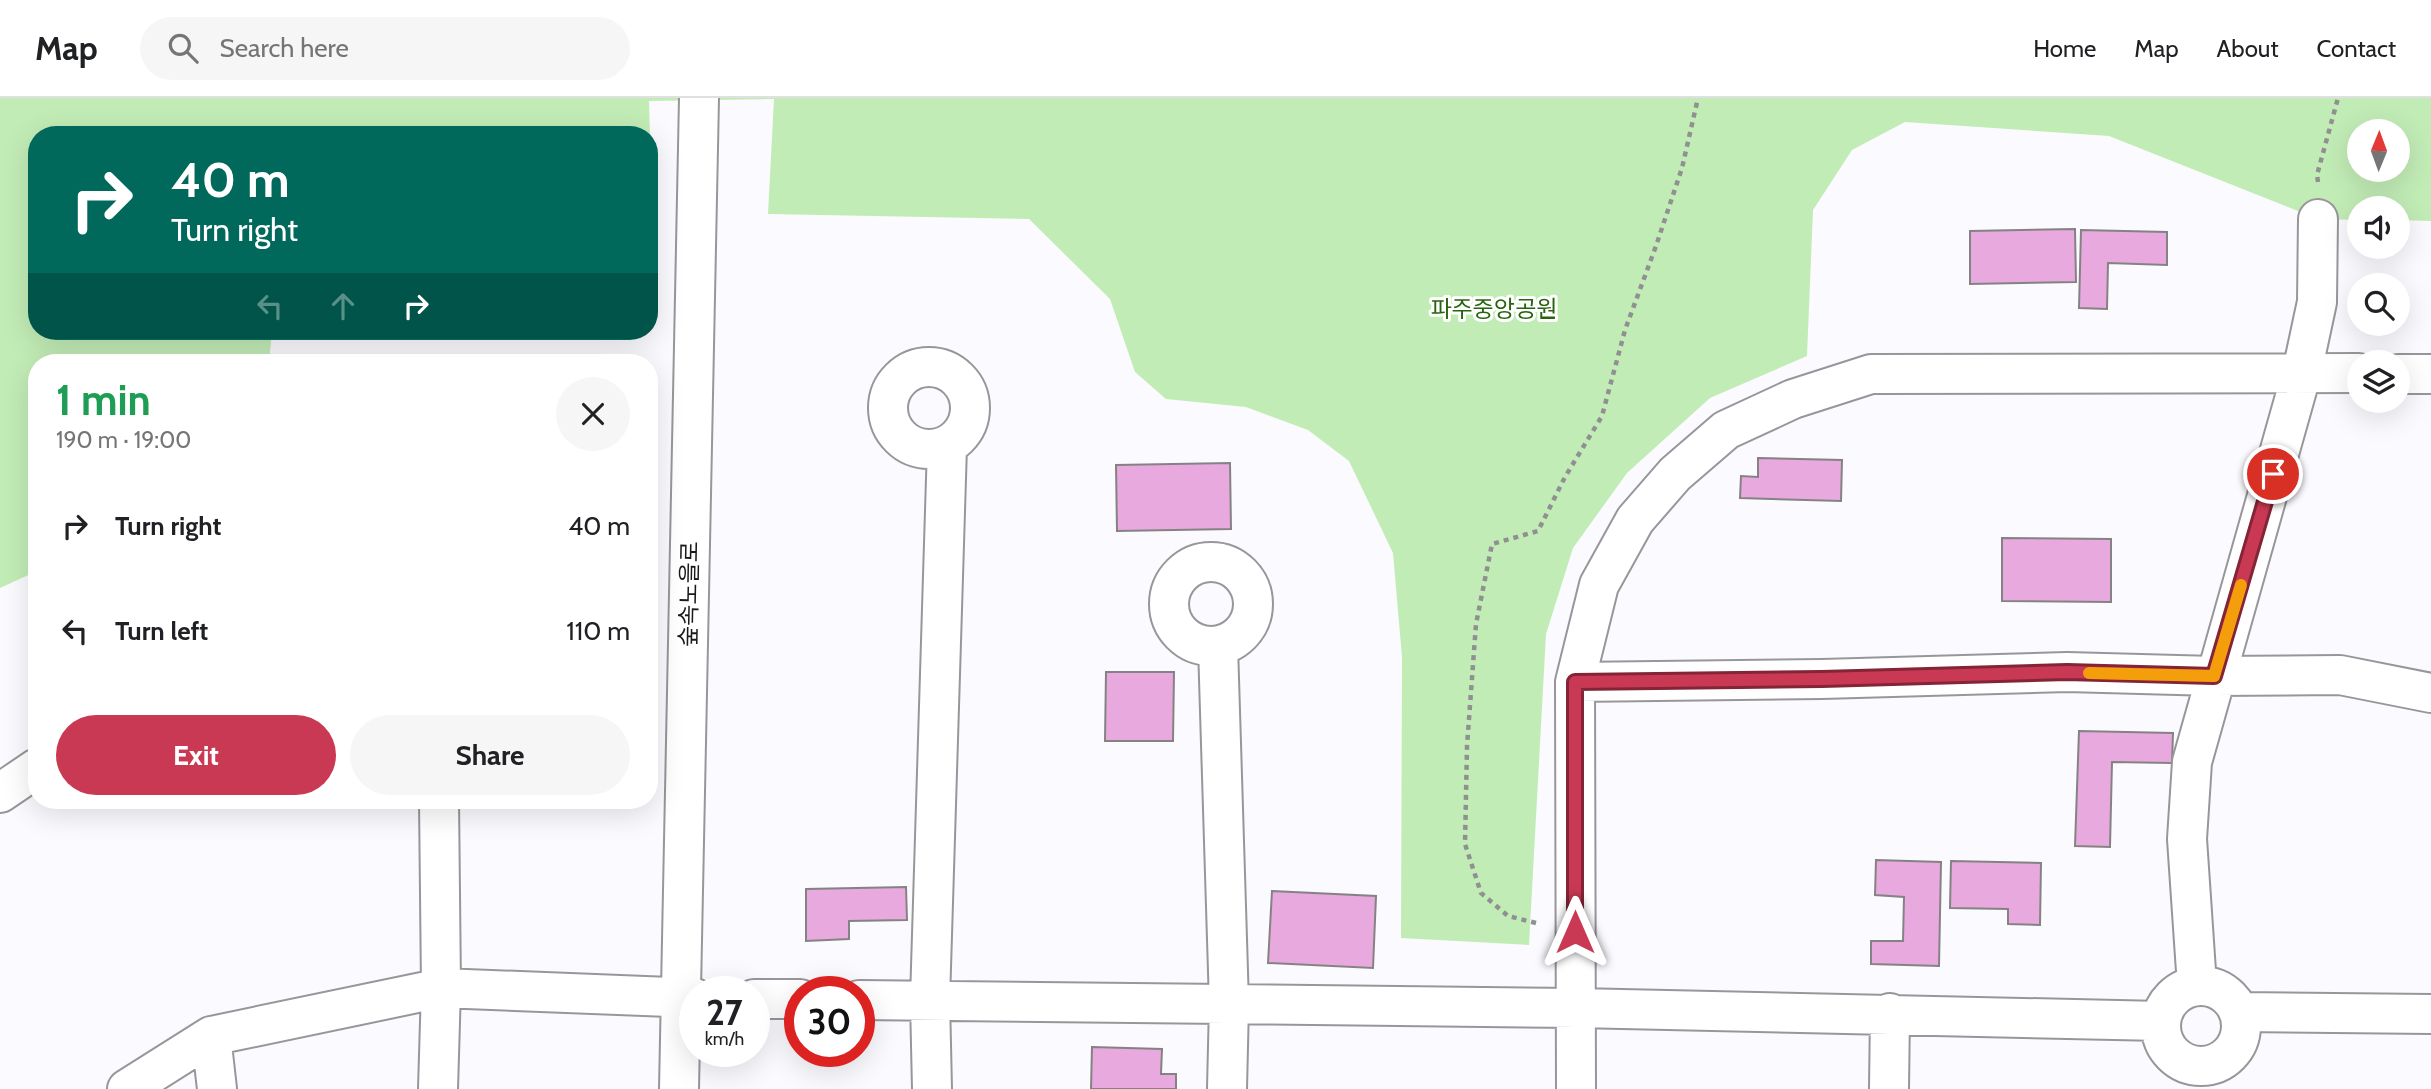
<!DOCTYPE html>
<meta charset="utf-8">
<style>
body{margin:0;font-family:Cabin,"Noto Sans KR",sans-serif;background:#f6f6f6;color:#202124;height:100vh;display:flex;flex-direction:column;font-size:26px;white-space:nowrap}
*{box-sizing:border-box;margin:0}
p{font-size:23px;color:#757577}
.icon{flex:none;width:38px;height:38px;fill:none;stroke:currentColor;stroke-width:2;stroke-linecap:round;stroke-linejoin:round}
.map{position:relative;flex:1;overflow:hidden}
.sheet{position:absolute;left:28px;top:256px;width:630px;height:455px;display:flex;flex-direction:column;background:#fff;border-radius:28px;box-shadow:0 7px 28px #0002}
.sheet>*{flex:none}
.top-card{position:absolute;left:28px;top:28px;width:630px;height:214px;border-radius:28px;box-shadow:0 7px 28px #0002;background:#00695c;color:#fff;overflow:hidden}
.needle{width:46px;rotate:1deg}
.controls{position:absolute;left:2347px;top:21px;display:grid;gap:14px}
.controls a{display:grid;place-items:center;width:63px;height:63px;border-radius:50%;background:#fff;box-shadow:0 7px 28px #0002;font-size:35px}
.speed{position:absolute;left:679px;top:878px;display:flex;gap:14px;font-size:35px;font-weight:700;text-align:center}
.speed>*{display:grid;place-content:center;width:91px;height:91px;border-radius:50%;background:#fff;box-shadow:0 7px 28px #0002;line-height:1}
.speed small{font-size:18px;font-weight:400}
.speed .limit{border:10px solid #d22;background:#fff;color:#111}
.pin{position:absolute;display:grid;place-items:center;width:60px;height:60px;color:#fff;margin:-30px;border:4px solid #fff;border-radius:50%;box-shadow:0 2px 7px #0007}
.me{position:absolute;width:77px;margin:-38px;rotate:0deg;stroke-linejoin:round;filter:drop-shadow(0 0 5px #0008)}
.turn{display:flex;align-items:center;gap:24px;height:147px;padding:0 28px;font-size:32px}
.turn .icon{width:91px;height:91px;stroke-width:2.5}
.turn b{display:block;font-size:49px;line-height:60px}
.lanes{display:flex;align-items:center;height:66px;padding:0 28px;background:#0003;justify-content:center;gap:35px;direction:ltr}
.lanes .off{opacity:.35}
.round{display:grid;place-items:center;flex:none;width:74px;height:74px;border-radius:37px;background:#f6f6f6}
.summary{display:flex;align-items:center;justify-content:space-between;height:119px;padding:0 28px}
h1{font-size:42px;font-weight:700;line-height:52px;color:#1e9e55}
.primary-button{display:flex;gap:14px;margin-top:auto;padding:14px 28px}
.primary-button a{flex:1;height:80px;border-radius:42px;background:#ca3953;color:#fff;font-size:28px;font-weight:700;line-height:80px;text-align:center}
.primary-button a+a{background:#f6f6f6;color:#202124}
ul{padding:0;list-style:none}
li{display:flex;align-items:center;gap:21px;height:105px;padding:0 28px}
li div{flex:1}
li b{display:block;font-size:26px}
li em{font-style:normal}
header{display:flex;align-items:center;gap:42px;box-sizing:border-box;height:98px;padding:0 35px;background:#fff;border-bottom:2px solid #e0e0e0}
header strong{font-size:33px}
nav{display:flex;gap:38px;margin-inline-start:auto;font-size:24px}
.search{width:490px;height:63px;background:#f6f6f6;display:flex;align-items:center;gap:18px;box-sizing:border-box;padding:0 24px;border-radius:38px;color:#757577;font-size:26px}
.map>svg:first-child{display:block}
.green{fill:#c2ecb6;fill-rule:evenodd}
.building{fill:#e8a9de;stroke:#858284;stroke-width:2}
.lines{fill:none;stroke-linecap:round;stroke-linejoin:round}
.minor-casing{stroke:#98969a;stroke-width:42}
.path{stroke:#908f92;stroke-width:4.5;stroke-dasharray:5 5;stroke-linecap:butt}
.minor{stroke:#fff;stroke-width:38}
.route-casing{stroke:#832536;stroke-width:18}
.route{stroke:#ca3953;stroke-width:12}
.slow{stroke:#f59e0b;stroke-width:12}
.labels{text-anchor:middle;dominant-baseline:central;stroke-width:6;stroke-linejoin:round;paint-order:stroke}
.park-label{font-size:23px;fill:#28630d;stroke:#fff}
.street-label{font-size:23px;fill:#1a191b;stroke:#fff}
</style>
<header>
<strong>Map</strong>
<div class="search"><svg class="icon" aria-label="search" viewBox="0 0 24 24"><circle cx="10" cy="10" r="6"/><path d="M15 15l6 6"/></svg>Search here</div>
<nav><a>Home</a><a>Map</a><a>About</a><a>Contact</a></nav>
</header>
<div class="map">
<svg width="2431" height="991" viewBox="0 0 2431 991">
<rect width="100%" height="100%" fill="#fbfafe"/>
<path class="green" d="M0,0H2431V123L2398,122V110H2359V122L2318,121L2109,38L1905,24L1852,52L1813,112L1807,258L1710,300L1627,375L1573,450L1546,536L1529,847L1401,840L1402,559L1393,455L1349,363L1308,332L1246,309L1166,301L1135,274L1110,201L1029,121L768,116L774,1L649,3L653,151L649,152V37H37V233H272L269,264H37V473L0,490ZM2359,33H2398V72H2359Z"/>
<path class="building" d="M2075,131L2076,184L1970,186V133Z
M2081,132L2167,134V167L2108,165L2107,211L2079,210Z
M1758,360L1842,362L1841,403L1740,400L1741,378L1758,379Z
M1230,365L1231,431L1117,433L1116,367Z
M2002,440L2111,441V504L2002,503Z
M1106,574H1174L1173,643H1105Z
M2079,633L2173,635L2172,665L2112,664L2110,749L2075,748Z
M1876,762L1941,764L1939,868L1871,866V843H1903L1904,799L1875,797Z
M1951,763L2041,765L2040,827L2008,826V811L1950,810Z
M906,789L907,822L849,823V841L806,843V791Z
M1272,793L1376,798L1373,870L1268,865Z
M1092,949L1162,951L1161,976H1176V991H1091Z"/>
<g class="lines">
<g class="minor-casing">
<path id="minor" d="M888 310a41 41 0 1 1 82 0a41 41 0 1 1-82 0Z
M2398,276H2431
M1169 506a42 42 0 1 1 84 0a42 42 0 1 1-84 0Z
M1218,548L1229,906L1227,991
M1575,584L1822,581L2067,574L2214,578L2340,577L2431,595
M0,695L37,670
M2197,888L2187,741L2192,664L2302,274L2317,204L2318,121
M2161 928a40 40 0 1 1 80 0a40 40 0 1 1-80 0Z
M754,901H800
M859,902L1577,910L2161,923
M2239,914L2431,916
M211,938L217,991
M127,991L211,938L441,890L695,900
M438,991L441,890L439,702
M679,991L699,0
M932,991L930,902L947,348
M1576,991L1575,584L1599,487L1635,422L1675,376L1726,332L1793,301L1871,276L2359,275
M1889,991L1890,915"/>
</g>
<path class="path" d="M2318,84L2317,77L2338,0
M1536,825L1508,818L1481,795L1465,746L1467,648L1476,526L1492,446L1538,433L1565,379L1602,318L1625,232L1656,148L1682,70L1698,0"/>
<use href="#minor" class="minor"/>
</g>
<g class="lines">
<g class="route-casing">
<path id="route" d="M1575,834V584L1822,581L2067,574L2214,578L2273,376"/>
</g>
<use href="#route" class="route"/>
<path class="slow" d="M2089,575L2214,578L2241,487"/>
</g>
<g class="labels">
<g class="park-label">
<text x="1494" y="211">파주중앙공원</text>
</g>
<g class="street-label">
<text transform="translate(689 496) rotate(-89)">숲속노을로</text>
</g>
</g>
</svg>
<div class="controls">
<a><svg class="needle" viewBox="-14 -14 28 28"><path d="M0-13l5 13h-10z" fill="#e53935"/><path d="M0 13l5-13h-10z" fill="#757577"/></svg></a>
<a><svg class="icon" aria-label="sound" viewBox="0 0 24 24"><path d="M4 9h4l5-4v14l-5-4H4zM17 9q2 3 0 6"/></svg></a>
<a><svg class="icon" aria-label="search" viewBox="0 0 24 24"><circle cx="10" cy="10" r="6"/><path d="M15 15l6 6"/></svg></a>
<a><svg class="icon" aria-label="layers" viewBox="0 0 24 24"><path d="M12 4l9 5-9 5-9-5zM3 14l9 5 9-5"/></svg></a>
</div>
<div class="speed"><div>27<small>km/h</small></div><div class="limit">30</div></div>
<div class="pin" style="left:2273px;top:376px;background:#d93025"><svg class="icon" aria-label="arrive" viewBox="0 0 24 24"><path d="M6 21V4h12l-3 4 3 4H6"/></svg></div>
<svg class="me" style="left:1575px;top:834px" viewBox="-20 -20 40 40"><path d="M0-17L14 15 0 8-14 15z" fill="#ca3953" stroke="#fff" stroke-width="4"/></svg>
<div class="top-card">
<div class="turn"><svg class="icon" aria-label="right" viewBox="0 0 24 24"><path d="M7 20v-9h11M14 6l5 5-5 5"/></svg><div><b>40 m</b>Turn right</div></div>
<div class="lanes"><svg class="icon off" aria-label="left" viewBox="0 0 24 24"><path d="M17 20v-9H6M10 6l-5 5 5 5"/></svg><svg class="icon off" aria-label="ahead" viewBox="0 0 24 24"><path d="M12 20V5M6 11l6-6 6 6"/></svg><svg class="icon" aria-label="right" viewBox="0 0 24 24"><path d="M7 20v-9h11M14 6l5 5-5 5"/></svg></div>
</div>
<section class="sheet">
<div class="summary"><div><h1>1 min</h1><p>190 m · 19:00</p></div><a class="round"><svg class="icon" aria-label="close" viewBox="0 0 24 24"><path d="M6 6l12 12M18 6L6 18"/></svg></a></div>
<ul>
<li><svg class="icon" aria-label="right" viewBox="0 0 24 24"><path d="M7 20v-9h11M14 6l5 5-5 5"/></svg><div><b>Turn right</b></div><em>40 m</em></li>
<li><svg class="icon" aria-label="left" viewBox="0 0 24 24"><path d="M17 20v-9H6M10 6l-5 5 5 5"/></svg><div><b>Turn left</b></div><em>110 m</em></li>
</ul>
<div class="primary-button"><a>Exit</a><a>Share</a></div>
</section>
</div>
